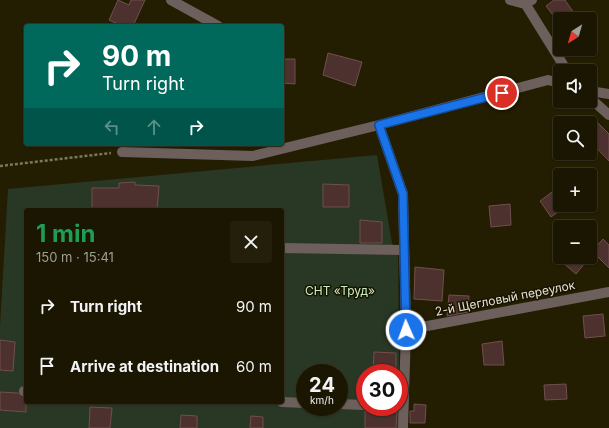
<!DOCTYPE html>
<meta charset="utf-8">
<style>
body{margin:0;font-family:Inter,sans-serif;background:#231f0b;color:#f1f3f6;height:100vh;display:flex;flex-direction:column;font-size:15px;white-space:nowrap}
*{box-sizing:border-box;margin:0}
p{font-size:13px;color:#9f9f99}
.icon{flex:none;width:22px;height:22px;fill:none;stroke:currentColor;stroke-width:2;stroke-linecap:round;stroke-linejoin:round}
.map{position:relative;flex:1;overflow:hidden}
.details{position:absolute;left:24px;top:208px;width:260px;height:196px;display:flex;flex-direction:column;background:#1a1601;border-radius:4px;box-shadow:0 1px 3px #0004,0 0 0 1px #383523}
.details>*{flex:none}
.hud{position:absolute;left:24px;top:24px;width:260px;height:122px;border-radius:4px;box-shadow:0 1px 3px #0004,0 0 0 1px #383523;background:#00695c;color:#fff;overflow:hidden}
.needle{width:26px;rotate:217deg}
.buttons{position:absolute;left:553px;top:12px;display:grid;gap:8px}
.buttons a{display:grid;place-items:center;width:44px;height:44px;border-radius:4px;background:#1a1601;box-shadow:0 1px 3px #0004,0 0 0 1px #383523;font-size:20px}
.speed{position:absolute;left:296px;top:364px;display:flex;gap:8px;font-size:20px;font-weight:700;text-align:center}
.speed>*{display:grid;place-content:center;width:52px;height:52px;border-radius:50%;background:#1a1601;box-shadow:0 1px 3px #0004,0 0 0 1px #383523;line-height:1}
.speed small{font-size:10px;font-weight:400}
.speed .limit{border:6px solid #d22;background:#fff;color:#111}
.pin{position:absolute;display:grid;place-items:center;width:34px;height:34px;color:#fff;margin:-17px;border:2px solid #fff;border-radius:50%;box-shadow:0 1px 4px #0007}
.me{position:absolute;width:44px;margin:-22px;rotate:358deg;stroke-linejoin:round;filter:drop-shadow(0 0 3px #0008)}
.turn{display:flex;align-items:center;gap:14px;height:84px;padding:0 12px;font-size:18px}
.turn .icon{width:52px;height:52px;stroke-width:2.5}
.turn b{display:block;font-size:28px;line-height:34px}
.lanes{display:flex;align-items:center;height:38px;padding:0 12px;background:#0003;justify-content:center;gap:20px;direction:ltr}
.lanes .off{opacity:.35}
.round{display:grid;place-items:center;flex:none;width:42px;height:42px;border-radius:4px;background:#231f0b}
.head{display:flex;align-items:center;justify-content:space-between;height:68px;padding:0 12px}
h1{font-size:24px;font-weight:700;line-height:30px;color:#1e9e55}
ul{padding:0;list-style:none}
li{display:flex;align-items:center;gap:12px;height:60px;padding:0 12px}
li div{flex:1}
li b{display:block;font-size:15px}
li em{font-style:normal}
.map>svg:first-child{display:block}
.green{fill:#293825;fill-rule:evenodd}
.building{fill:#4c312e;stroke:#714f4c}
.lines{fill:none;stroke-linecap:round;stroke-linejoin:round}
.path{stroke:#7b7760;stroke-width:2.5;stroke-dasharray:3 2;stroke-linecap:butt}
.minor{stroke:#6d5f5c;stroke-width:10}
.route-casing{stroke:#114b97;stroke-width:10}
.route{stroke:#1a73e8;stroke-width:7}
.labels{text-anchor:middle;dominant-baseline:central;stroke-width:3;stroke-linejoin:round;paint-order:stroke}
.park-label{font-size:12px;fill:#caeec1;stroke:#191400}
.street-label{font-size:12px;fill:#e5e2d1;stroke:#191400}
</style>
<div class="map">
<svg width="609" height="428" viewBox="0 0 609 428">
<rect width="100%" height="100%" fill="#231d01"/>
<path class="green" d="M377,155L392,243L398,255L400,428H0V326L8,189ZM26,210H282V402H26ZM305,373H339V407H305ZM365,373H399V407H365Z"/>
<path class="building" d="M118,0L129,5L131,0H145L133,26H122L109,20Z
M554,0H565L578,19H556L546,6Z
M328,53L362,62L355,86L323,75Z
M282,59H295V84L282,83Z
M590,115L609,134V161L590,141Z
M135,182V185L159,186L157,210H92V188H119V183Z
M323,184L349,185V207H323Z
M552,192L563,208L551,217L540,201Z
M510,204L511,225L491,227L489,206Z
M360,220L382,222V243H360Z
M603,239L609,245V268L592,251Z
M556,257H590L576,274Z
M415,267L444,270L442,301L414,299Z
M449,295L469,296L468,312L447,316Z
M603,314L605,336L585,338L583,316Z
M0,340L15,342L13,371L0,370Z
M502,341L504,365H484L482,344Z
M374,352L396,353V373H373Z
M566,384L567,399L545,400L544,385Z
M0,392L18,393L26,398V412L0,410Z
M414,404L426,405L425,423H410V411H414Z
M90,407L112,408L110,428H89Z
M370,409L397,410L396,428H365V411Z
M181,415L197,416V428H180Z
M251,416L263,417V428H250Z"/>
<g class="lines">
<path class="path" d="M0,166L111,153"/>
<path class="minor" d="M171,0L218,26
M510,0L525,4L532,0
M523,0L567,71
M590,91L609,94
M590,98L609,115
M379,125L403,194L406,330L403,428
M122,152L253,156L379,125L548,80L560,83
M282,248L403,250
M406,330L609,292
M24,391L26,392
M282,402L305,403
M339,404L365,405"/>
</g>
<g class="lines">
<g class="route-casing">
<path id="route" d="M406,330L403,194L379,125L502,93"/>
</g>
<use href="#route" class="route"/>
</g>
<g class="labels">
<g class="park-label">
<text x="340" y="290">СНТ «Труд»</text>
</g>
<g class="street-label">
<text transform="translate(505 298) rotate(-11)">2-й Щегловый переулок</text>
</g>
</g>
</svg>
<div class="buttons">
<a><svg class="needle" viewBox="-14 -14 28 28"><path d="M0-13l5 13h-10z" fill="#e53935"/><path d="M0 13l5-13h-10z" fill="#9f9f99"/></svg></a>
<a><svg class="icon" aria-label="sound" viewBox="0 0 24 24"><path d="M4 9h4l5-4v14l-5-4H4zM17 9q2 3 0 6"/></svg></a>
<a><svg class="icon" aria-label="search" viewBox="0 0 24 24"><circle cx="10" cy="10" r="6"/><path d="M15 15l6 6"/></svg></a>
<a>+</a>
<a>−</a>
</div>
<div class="speed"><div>24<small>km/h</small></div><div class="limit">30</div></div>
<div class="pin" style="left:502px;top:93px;background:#d93025"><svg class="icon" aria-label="arrive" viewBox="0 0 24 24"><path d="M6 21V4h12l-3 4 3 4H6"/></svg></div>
<svg class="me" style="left:406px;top:330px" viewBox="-20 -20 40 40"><circle r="17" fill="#1a73e8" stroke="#fff" stroke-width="3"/><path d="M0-11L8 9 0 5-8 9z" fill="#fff"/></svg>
<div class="hud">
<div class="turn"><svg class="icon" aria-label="right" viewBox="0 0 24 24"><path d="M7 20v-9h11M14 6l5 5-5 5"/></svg><div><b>90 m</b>Turn right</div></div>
<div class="lanes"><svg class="icon off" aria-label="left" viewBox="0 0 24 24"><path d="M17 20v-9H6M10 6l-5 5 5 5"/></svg><svg class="icon off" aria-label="ahead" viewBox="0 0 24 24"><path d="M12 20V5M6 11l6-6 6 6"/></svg><svg class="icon" aria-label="right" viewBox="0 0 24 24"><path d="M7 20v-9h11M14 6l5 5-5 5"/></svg></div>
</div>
<section class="details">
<div class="head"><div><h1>1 min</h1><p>150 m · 15:41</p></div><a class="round"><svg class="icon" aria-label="close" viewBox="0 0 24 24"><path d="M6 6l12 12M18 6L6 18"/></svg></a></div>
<ul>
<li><svg class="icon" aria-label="right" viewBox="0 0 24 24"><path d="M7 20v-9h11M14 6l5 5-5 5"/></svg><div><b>Turn right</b></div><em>90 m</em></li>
<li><svg class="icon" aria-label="arrive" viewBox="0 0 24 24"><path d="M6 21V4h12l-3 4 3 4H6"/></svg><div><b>Arrive at destination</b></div><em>60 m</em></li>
</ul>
</section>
</div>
